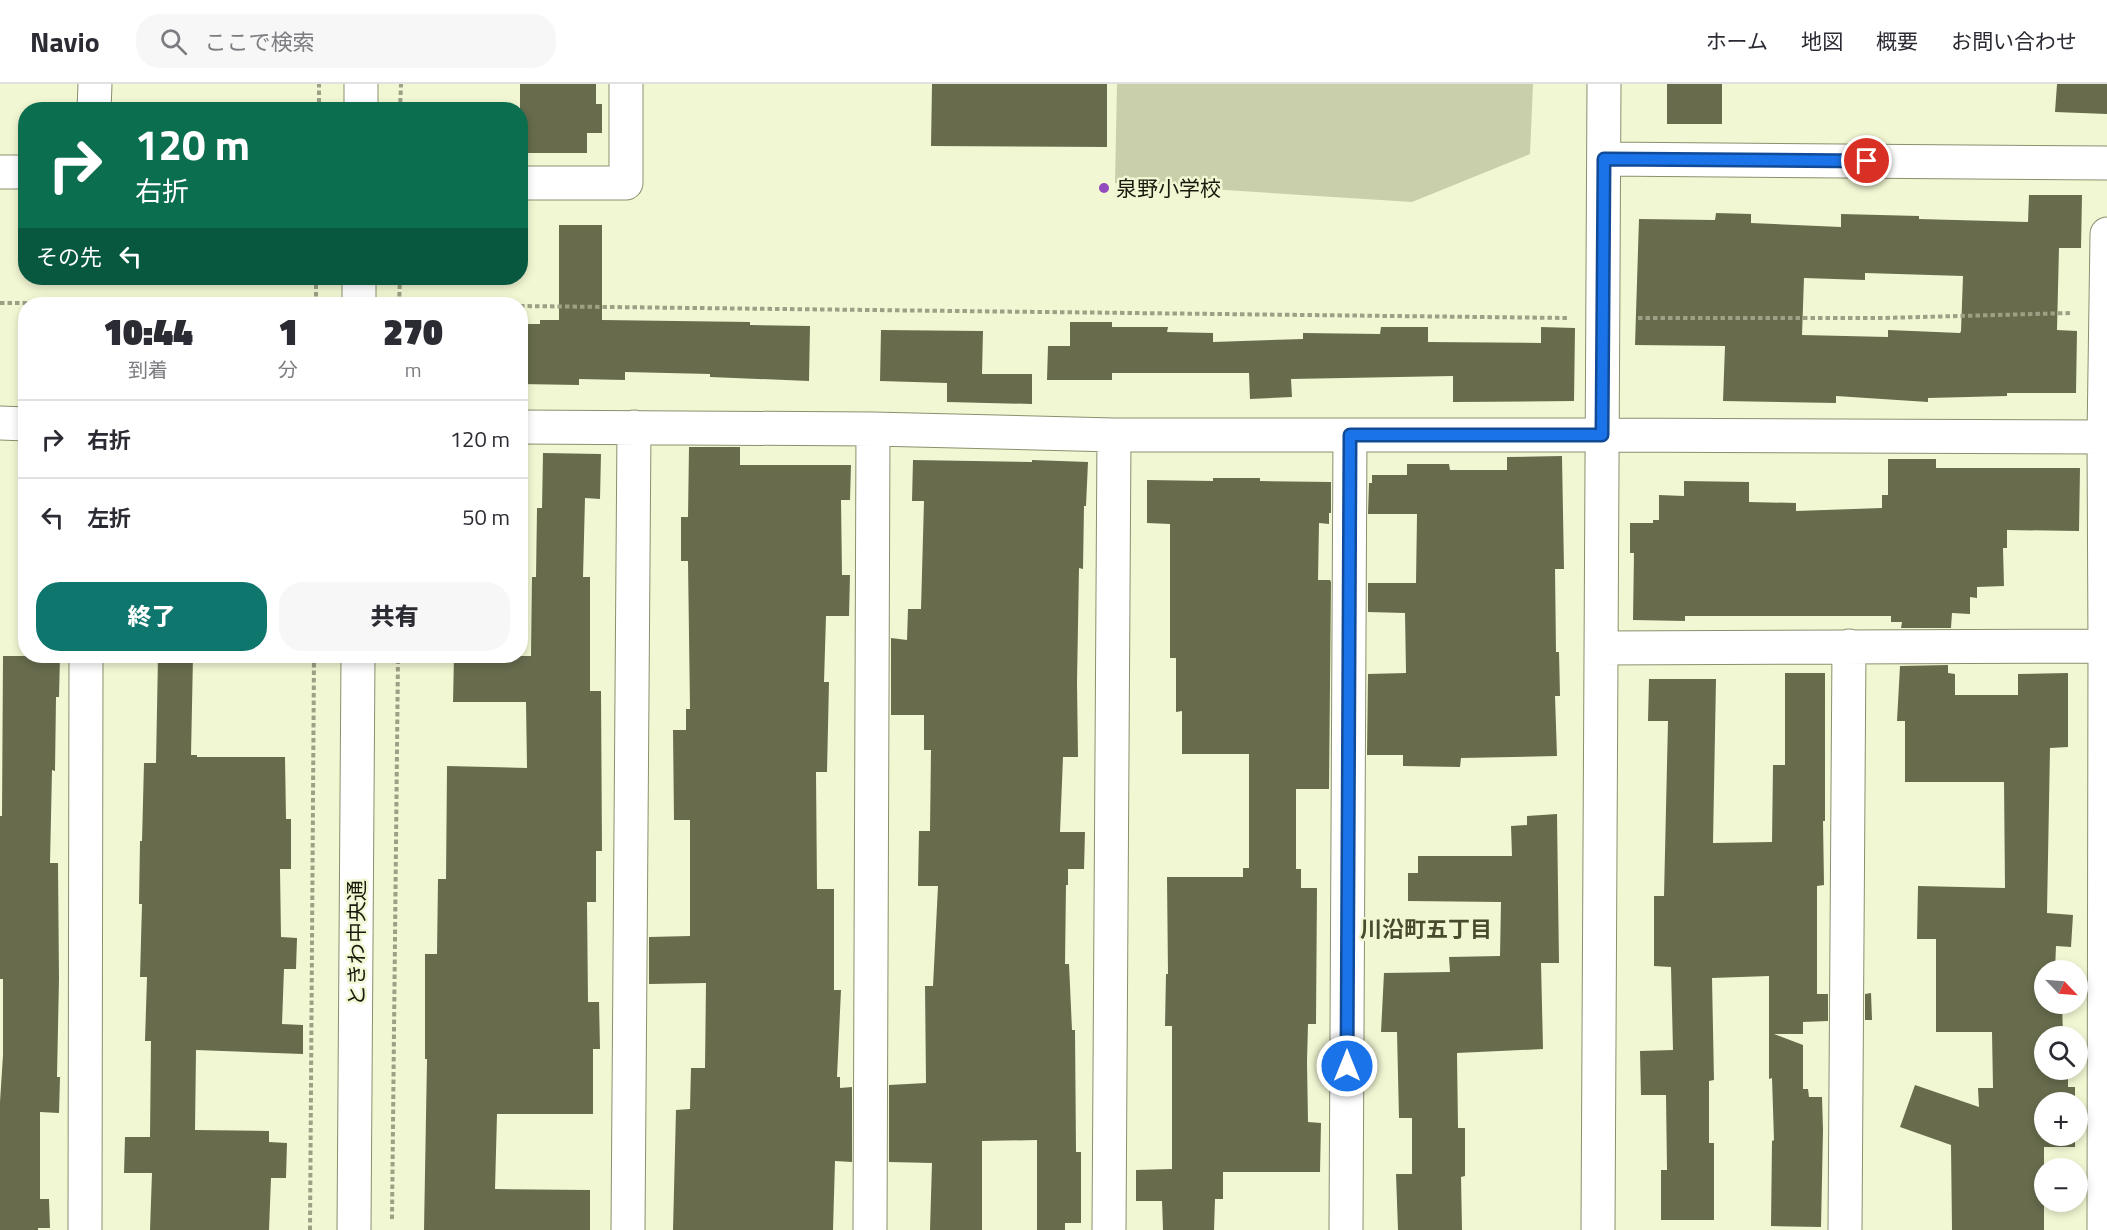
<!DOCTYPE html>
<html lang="ja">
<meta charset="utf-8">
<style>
body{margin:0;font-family:"Titillium Web","Noto Sans JP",sans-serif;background:#f7f7f7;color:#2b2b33;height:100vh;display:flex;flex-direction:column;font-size:22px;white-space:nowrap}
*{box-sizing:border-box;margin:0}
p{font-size:20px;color:#7c7c81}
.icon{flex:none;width:33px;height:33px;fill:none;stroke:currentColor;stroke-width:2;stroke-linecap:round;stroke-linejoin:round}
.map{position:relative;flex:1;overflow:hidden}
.drawer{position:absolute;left:18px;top:213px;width:510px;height:366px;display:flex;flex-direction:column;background:#fff;border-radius:24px;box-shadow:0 3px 9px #0003}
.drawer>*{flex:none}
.banner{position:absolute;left:18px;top:18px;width:510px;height:183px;border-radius:24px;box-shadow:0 3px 9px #0003;background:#0b6e4f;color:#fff;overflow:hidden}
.needle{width:39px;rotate:115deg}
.tools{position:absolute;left:2034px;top:876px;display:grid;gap:12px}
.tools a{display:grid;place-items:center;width:54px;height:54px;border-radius:50%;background:#fff;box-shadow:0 3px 9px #0003;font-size:30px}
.pin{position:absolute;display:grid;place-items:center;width:51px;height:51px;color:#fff;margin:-26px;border:3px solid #fff;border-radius:50%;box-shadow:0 2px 6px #0007}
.me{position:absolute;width:66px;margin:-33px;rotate:0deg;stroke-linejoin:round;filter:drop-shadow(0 0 4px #0008)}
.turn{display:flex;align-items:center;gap:21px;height:126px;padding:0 18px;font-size:27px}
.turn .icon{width:78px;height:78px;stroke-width:2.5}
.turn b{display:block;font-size:42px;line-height:51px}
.then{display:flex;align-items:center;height:57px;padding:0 18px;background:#0003;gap:12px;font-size:22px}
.eta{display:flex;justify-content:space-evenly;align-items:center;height:102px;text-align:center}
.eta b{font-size:36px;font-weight:800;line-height:42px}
.primary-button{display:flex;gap:12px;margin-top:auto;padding:12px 18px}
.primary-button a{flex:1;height:69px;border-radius:24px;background:#0f766e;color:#fff;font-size:24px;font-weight:800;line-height:69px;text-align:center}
.primary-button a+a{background:#f7f7f7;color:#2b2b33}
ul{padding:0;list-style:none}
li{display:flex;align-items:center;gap:18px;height:78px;padding:0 18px;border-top:2px solid #e1e1e2}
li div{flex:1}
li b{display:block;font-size:22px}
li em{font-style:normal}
header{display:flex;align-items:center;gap:36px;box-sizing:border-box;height:84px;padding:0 30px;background:#fff;border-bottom:2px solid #e1e1e2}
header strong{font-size:28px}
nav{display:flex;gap:33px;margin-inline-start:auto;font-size:21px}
.search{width:420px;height:54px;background:#f7f7f7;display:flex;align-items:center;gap:15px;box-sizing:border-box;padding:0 21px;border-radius:24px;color:#7c7c81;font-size:22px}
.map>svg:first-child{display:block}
.green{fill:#cacfab}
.building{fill:#686c4d;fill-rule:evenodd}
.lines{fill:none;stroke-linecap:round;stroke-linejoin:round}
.street-casing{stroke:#8a8f6e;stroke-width:35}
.secondary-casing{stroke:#8a8f6e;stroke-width:35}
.path{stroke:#9da085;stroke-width:4;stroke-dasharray:4.5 3;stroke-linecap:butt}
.street{stroke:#fff;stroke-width:33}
.secondary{stroke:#fff;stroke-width:33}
.route-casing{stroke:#114b97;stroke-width:15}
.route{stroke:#1a73e8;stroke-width:10}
.poi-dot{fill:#924abe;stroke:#f2f7d3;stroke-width:2}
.labels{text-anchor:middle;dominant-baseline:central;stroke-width:5;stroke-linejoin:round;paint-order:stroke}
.poi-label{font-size:21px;fill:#191a0d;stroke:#f2f7d3;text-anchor:start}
.street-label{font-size:21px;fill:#191a0d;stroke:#f2f7d3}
.neighbourhood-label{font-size:22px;font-weight:bold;fill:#484b2d;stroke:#f2f7d3}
</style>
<header>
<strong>Navio</strong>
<div class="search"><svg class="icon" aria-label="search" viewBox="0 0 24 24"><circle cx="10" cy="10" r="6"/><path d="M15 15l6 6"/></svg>ここで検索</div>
<nav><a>ホーム</a><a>地図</a><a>概要</a><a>お問い合わせ</a></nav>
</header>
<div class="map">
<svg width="2107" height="1146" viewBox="0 0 2107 1146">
<rect width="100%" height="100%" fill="#f2f7d3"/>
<path class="green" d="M1117,0H1533L1530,70L1412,118L1115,99Z"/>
<path class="building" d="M520,0H596V20H602V49H587V69H520Z
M932,0H1107V63L931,62Z
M1667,0H1722V40H1667Z
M2057,0H2107V30L2055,28Z
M2029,111H2082L2081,164H2059L2057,246L2077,247L2076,309H2007V312L1928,314V318L1836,312V319L1723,317L1725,262L1635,261L1639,135L1715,136L1716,129L1751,130V139L1841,143V130L1919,132V135L2028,138ZM1865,189L1963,192L1961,247L1960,249L1888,246V253L1802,251L1804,194L1865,196Z
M559,141H602V236L750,238V241L810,242L809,297L710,293V290L625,288V296L579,295V301L520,300V240H540V236H559Z
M1070,238H1112V243H1168L1167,248L1213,249V258L1303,255V249L1380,250L1381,243H1428V258L1541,259V243L1575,244L1574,317L1453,318V292L1291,295L1292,313L1250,315L1249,289H1112V296H1047L1048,262H1070Z
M881,246L983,247L982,290H1032V320L947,318V299L880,297Z
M689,363H740V381H851L850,416H841L842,491H850L849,532H826L824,598H829L827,688H816L817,805H834V906H841L837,993H840V1004L852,1003V1078L835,1077L833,1146H673L676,1026L690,1025L691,984H705L706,899L649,900V853L690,852V736H674L673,646H686V625H690L688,477H681V433H688Z
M543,369L601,370L600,415L585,414L583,493H590V607H601L602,767H596V818H587L588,918H599L600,965H593V1030H497L495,1105L590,1106V1146H424L427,975H425V870H437L438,795H446L447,682L527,684L526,618H453L454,572H531L532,493H536L537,424H542Z
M1562,372L1564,485H1555L1556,568H1559L1560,612H1555L1557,672L1461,674L1460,683L1403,682V671H1367L1368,590L1406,589L1405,529L1368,528V499H1416L1417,430H1368L1369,399H1372V391H1407V380H1449L1450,386H1507V373Z
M1888,375H1936V384H2080L2079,447L2007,446V464H2003L2004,502L1977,503V514L1970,513V530L1952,529L1951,544H1901L1902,538H1891V532H1685V537L1633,536L1634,469H1630V439H1653V436H1659V411L1684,412V397L1749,398V418L1796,419V427L1882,424V411H1888Z
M913,376L1032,378V376L1088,378L1086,422H1084L1083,485L1079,484L1077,598L1078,673H1063L1060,748H1085L1084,785H1068V801H1066L1065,880H1069L1072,946H1075L1076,1068H1081V1139H1065V1146H1037V1056L982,1057V1146H930L932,1079L889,1078V1001L926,999L925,902H933L938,802H918L919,747H930L931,666H924V631H891V554L907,556L908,525H921L924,417H912Z
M1213,394H1260V397L1331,398V429H1329V440L1319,439L1318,496H1330L1331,498L1329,705H1296V785H1301V804H1317L1316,940H1308L1307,978L1308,1038L1321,1039L1320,1088H1223V1115H1215L1214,1146H1163L1162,1117H1136V1086L1172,1085V942H1165L1166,890H1168L1167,793H1243V784H1249V670H1182V627L1176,628V574H1170V440L1147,439V396L1213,397Z
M3,572H60L59,613H56L55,687L52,686L50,779H58L59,895L57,993H60L59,1029L40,1028V1115H49L50,1144H38V1146H0V1018L3,971V895H0V732H2Z
M158,572H193L191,671H197V673H285L286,735H291V785H280L281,853L297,854L296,885H284L282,940L303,941V970L196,966L195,1046L269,1047V1058L287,1059L286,1094H271L269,1146H150L152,1089H124L125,1053H150L151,957H145L147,893H140L142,820H139L140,757H142L144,679H156Z
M1948,581V589L1955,590V611H2018V590L2068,589V663L2050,664L2047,829L2073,831L2071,863L2056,862L2055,886H2044V920H2062L2063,952H2044V986H2068V1003H2075V1018H2044V1052H2075V1063H2044V1146H1952L1951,1061L1900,1043L1915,1001L1979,1023L1978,1004H1993L1992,948H1936V855H1917L1918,802L2005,804L2004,698H1905V637H1897L1900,582Z
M1785,589H1825V737H1823L1824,801L1817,802V910H1828V937L1803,938V950H1774L1803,961V1005H1808L1809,1013H1822L1823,1046L1821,1143L1771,1142L1772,1057L1774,1056L1772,994L1769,995V892L1712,894L1714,996L1709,997V1059H1714V1136H1661V1086H1667L1666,1011H1641L1640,967L1673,966L1671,883L1654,882V812H1664L1668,637H1648L1649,595H1716L1713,759L1772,758L1773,681H1785Z
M1557,730L1559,879H1541L1543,965L1457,969L1458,1044H1465V1092L1461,1093L1462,1146H1398L1396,1090H1412V1034H1399L1397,948H1381L1384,889L1450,888L1449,873L1500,872L1501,818L1408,817V789H1418V772H1512L1511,742L1527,741V732Z
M1871,909L1872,936H1865V910Z"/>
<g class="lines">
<g class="street-casing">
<path id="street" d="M94,26L95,0
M1604,75L2107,79
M0,88H26
M520,99H626V0
M0,339L26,340
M520,343L873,345L1114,351H1602L2104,353
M1601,564L2105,562
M85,1146L86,572
M628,1146L634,343
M870,1146L873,345
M1109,1146L1114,351
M1346,1146L1350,351
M1598,1146L1604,0
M1845,1146L1849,562
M2104,1146L2105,562L2104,353L2107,150"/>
</g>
<g class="secondary-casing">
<path id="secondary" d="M361,26V0
M359,220V194
M354,1146L358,572"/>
</g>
<path class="path" d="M319,26V0
M400,26L401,0
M0,219L325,220
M316,220V194
M392,220H403
M399,220L400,194
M520,222L1568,234
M1638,234H1883L2072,229
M392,1135L398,572
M310,1146L314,572"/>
<use href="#street" class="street"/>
<use href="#secondary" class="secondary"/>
</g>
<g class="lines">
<g class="route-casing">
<path id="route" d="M1347,982L1350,351H1602L1604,75L1867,77"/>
</g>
<use href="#route" class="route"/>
</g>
<circle class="poi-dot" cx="1104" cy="104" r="6"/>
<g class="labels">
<g class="poi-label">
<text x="1116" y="104">泉野小学校</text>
</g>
<g class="street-label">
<text transform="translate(356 859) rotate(-90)">ときわ中央通</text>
</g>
<g class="neighbourhood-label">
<text x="1426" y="845">川沿町五丁目</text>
</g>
</g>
</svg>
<div class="tools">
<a><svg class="needle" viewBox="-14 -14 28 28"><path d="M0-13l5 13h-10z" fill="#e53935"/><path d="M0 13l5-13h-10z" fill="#7c7c81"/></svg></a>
<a><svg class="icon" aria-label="search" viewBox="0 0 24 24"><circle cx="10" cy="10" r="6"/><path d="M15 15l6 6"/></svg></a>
<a>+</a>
<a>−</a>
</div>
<div class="pin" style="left:1867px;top:77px;background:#d93025"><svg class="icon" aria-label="arrive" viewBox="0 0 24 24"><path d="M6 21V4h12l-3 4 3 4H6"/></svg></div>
<svg class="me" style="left:1347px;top:982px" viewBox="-20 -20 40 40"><circle r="17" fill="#1a73e8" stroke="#fff" stroke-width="3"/><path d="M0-11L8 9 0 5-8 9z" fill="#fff"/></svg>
<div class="banner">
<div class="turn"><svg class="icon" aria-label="right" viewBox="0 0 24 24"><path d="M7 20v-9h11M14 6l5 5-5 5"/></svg><div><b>120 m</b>右折</div></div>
<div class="then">その先<svg class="icon" aria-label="left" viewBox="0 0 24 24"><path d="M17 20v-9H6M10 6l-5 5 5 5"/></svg></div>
</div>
<section class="drawer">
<div class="eta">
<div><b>10:44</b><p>到着</p></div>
<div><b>1</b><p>分</p></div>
<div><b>270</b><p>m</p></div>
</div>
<ul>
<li><svg class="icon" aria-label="right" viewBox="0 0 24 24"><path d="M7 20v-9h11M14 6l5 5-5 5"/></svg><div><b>右折</b></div><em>120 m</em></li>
<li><svg class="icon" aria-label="left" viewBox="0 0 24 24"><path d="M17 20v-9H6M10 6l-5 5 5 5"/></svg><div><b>左折</b></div><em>50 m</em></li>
</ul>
<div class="primary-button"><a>終了</a><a>共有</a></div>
</section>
</div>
